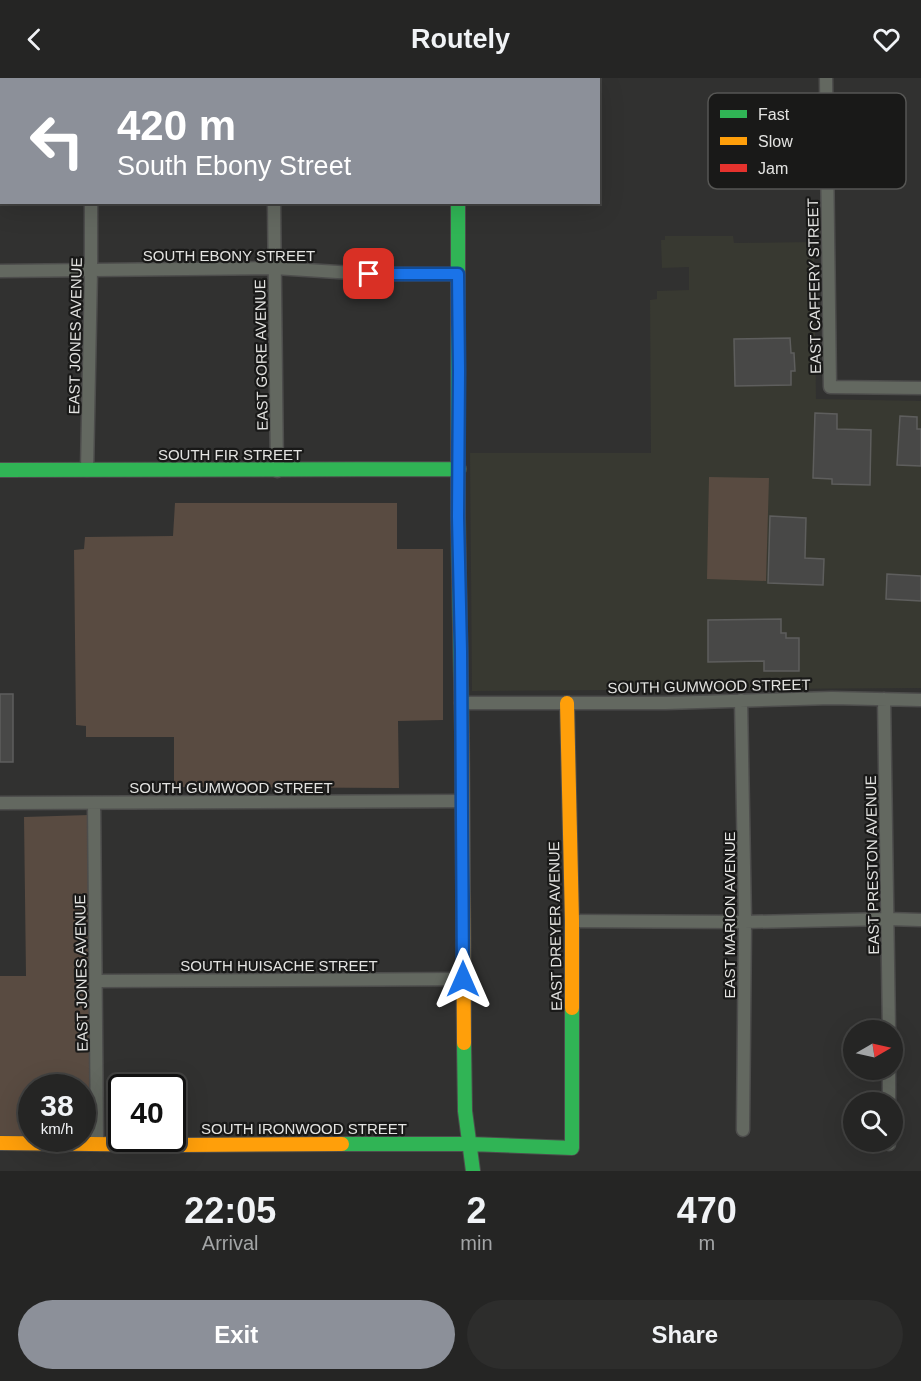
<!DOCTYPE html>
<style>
body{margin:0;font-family:Arial,sans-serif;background:#2d2d2c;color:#f1f3f6;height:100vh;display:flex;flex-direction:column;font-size:22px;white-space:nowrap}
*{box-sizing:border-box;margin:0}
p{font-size:20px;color:#a3a5a6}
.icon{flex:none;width:33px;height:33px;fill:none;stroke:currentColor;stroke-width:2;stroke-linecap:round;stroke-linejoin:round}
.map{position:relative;height:1093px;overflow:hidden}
.side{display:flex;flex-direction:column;background:#252524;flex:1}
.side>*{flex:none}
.guide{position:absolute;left:0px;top:0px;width:600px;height:126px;box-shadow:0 6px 24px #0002,0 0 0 2px #424241;background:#8c9099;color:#fff;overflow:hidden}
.needle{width:39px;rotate:81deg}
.controls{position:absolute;left:843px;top:942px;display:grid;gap:12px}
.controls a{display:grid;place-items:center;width:60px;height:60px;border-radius:50%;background:#252524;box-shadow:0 6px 24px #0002,0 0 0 2px #424241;font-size:30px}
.speed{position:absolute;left:18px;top:996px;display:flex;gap:12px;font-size:30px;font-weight:700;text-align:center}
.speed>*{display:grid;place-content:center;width:78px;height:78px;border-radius:50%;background:#252524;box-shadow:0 6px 24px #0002,0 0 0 2px #424241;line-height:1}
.speed small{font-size:15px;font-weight:400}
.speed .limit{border:3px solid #111;border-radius:9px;background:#fff;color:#111}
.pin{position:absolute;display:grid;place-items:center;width:51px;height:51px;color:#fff;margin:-26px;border-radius:12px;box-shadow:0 3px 9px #0006}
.me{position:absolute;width:66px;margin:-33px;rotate:0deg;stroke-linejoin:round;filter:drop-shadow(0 0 4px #0008)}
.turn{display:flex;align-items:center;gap:21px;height:126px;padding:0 18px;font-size:27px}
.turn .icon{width:78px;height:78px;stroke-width:2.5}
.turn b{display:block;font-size:42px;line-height:51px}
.eta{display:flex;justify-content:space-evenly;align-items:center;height:102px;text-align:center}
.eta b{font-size:36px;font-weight:700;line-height:42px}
.primary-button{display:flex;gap:12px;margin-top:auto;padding:12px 18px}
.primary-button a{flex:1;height:69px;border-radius:36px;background:#8c9099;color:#fff;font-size:24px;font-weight:700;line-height:69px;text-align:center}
.primary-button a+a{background:#2d2d2c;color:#f1f3f6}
header{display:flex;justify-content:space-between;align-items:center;height:78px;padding:0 18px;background:#252524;font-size:27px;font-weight:700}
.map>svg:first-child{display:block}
.built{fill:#383931}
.green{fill:#594b41}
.building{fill:#484847;stroke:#5e5e5d;stroke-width:1.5}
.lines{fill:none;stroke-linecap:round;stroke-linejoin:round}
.street-casing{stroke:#4d4d4c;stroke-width:15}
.fast-casing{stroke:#4d4d4c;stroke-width:16}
.slow-casing{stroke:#4d4d4c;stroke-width:16}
.jam-casing{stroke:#4d4d4c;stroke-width:16}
.street{stroke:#636860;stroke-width:12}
.fast{stroke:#30b455;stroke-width:14}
.slow{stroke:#ff9f0a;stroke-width:14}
.jam{stroke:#e5322d;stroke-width:14}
.route-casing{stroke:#114b97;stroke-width:15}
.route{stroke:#1a73e8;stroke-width:10}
.labels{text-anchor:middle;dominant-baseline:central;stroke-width:4.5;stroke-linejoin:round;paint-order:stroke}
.street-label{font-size:15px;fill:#e3e3e1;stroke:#191918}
.key{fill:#191918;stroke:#565654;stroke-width:1.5}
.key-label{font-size:16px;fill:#e3e3e1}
</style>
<header><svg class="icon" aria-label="back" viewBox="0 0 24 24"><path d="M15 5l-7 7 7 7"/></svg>Routely<svg class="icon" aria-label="heart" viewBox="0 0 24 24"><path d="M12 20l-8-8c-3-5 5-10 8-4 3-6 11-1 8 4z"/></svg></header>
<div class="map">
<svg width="921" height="1093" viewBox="0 0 921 1093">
<rect width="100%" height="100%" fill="#313130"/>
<path class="built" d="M665,158H733L734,165L814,164L816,321L921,323V610L472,613L470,375H651L650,222L657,221V213L689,212V189L662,190L661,162H665Z"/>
<path class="green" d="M709,399L769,400L766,503L707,501Z
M175,425H397V471H443V642L398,643L399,710L174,709V659H86V648L76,647L74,472L84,471L85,459L173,458Z
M89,737L93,1052L90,1056L83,1057L82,1010H32L31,1059H0V898H26L24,739Z"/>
<path class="building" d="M790,260L791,275H794L795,293H791V307L735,308L734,261Z
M815,335L837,336V351L871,352L870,407L832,406V401L813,400Z
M900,338L917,339V351H921V388L897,387Z
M770,438L806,440L805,480L824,481L823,507L768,505Z
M887,496L921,498V523L886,521Z
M781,541V555H786V560H799V593H764V583L708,584V542Z
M0,616H13V684H0Z"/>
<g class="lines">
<g class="street-casing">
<path id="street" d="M91,0V2
M274,0V2
M826,0L830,309L921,310
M274,124L277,393
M0,193L275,190L369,196H457
M87,392L91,192V124
M884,621L889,952
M741,622L745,844L743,1052
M461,625H666L832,620L921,622
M0,725L461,723
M94,725L97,1065
M572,843L745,844L888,841L921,842
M96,903L463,901
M889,992V1024
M889,1064V1066"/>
</g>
<g class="fast-casing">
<path id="fast" d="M458,124V439L462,658
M0,392L459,391
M464,965L465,1033L473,1093
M342,1066H469L572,1070V930"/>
</g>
<g class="slow-casing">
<path id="slow" d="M567,625L572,843V930
M462,658L464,965
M0,1065L181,1067L342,1066"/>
</g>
<g class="jam-casing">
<path id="jam" d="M458,0V2"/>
</g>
<use href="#street" class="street"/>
<use href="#fast" class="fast"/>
<use href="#slow" class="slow"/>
<use href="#jam" class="jam"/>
</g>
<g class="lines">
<g class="route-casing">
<path id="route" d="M369,196H458L459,293L458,439L461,573L463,901"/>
</g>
<use href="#route" class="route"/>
</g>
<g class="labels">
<g class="street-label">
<text x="229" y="177">SOUTH EBONY STREET</text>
<text transform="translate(814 208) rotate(-91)">EAST CAFFERY STREET</text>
<text transform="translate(75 258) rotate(-89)">EAST JONES AVENUE</text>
<text transform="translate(261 277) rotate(-91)">EAST GORE AVENUE</text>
<text x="230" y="376">SOUTH FIR STREET</text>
<text transform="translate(709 608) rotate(-1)">SOUTH GUMWOOD STREET</text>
<text x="231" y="709">SOUTH GUMWOOD STREET</text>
<text transform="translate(872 787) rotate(-91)">EAST PRESTON AVENUE</text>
<text transform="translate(729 837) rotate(-90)">EAST MARION AVENUE</text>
<text transform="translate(555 848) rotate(-91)">EAST DREYER AVENUE</text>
<text x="279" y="887">SOUTH HUISACHE STREET</text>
<text transform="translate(81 895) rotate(-91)">EAST JONES AVENUE</text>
<text x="304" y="1050">SOUTH IRONWOOD STREET</text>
</g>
</g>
<rect x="708" y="15" width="198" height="96" rx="9" class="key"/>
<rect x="720" y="32" width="27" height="8" fill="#30b455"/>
<rect x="720" y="59" width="27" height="8" fill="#ff9f0a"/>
<rect x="720" y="86" width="27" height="8" fill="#e5322d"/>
<g class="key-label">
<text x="758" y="42">Fast</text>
<text x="758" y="69">Slow</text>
<text x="758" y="96">Jam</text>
</g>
</svg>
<div class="controls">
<a><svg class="needle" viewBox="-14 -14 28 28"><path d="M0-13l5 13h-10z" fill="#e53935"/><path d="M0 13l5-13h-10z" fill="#a3a5a6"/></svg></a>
<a><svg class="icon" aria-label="search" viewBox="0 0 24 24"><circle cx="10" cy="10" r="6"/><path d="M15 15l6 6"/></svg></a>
</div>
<div class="speed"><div>38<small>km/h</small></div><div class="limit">40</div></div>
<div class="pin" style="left:369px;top:196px;background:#d93025"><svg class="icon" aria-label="arrive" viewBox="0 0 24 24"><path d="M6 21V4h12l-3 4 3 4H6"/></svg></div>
<svg class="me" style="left:463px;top:901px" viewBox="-20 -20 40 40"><path d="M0-17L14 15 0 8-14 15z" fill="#1a73e8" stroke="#fff" stroke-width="4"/></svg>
<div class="guide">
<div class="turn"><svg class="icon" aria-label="left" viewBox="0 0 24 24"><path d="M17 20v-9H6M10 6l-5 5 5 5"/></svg><div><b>420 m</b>South Ebony Street</div></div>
</div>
</div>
<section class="side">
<div class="eta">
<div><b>22:05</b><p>Arrival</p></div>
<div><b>2</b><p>min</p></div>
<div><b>470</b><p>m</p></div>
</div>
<div class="primary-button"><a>Exit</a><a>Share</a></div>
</section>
